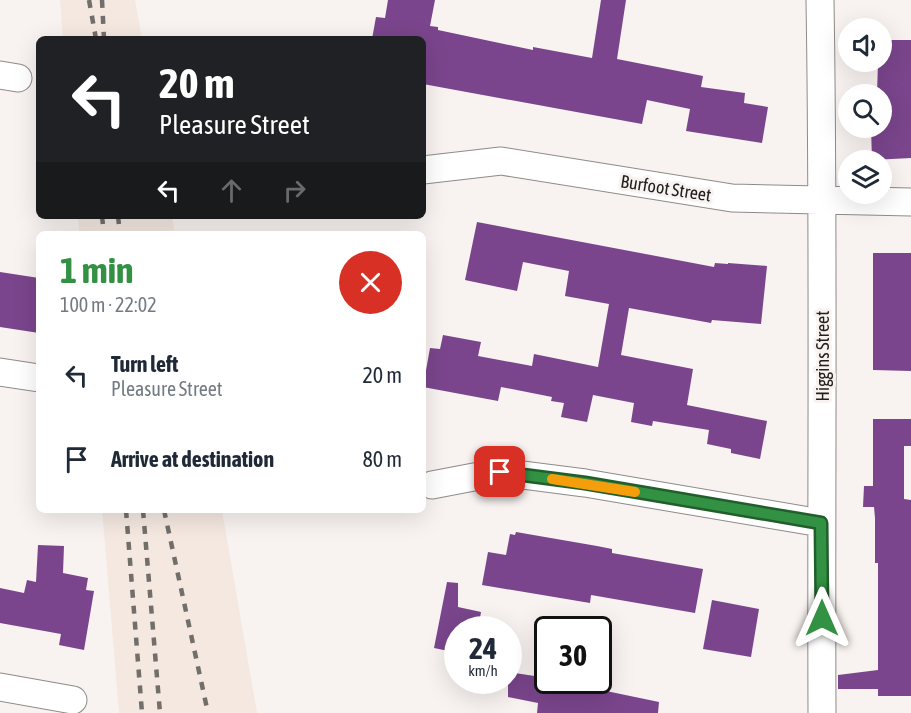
<!DOCTYPE html>
<meta charset="utf-8">
<style>
body{margin:0;font-family:"Asap Condensed",sans-serif;background:#f6f6f7;color:#1f2937;height:100vh;display:flex;flex-direction:column;font-size:22px;white-space:nowrap}
*{box-sizing:border-box;margin:0}
p{font-size:20px;color:#747a83}
.icon{flex:none;width:33px;height:33px;fill:none;stroke:currentColor;stroke-width:2;stroke-linecap:round;stroke-linejoin:round}
.map{position:relative;flex:1;overflow:hidden}
.sheet{position:absolute;left:36px;top:231px;width:390px;height:282px;display:flex;flex-direction:column;background:#fff;border-radius:9px;box-shadow:0 6px 24px #0002}
.sheet>*{flex:none}
.guide{position:absolute;left:36px;top:36px;width:390px;height:183px;border-radius:9px;box-shadow:0 6px 24px #0002;background:#202124;color:#fff;overflow:hidden}
.controls{position:absolute;left:838px;top:18px;display:grid;gap:12px}
.controls a{display:grid;place-items:center;width:54px;height:54px;border-radius:50%;background:#fff;box-shadow:0 6px 24px #0002;font-size:30px}
.speed{position:absolute;left:444px;top:616px;display:flex;gap:12px;font-size:30px;font-weight:700;text-align:center}
.speed>*{display:grid;place-content:center;width:78px;height:78px;border-radius:50%;background:#fff;box-shadow:0 6px 24px #0002;line-height:1}
.speed small{font-size:15px;font-weight:400}
.speed .limit{border:3px solid #111;border-radius:9px;background:#fff;color:#111}
.pin{position:absolute;display:grid;place-items:center;width:51px;height:51px;color:#fff;margin:-26px;border-radius:12px;box-shadow:0 3px 9px #0006}
.me{position:absolute;width:66px;margin:-33px;rotate:0deg;stroke-linejoin:round;filter:drop-shadow(0 0 4px #0008)}
.turn{display:flex;align-items:center;gap:21px;height:126px;padding:0 24px;font-size:27px}
.turn .icon{width:78px;height:78px;stroke-width:2.5}
.turn b{display:block;font-size:42px;line-height:51px}
.lanes{display:flex;align-items:center;height:57px;padding:0 24px;background:#0003;justify-content:center;gap:30px;direction:ltr}
.lanes .off{opacity:.35}
.round{display:grid;place-items:center;flex:none;width:63px;height:63px;border-radius:32px;background:#f6f6f7}
.head{display:flex;align-items:center;justify-content:space-between;height:102px;padding:0 24px}
h1{font-size:36px;font-weight:700;line-height:45px;color:#339143}
ul{padding:0;list-style:none}
li{display:flex;align-items:center;gap:18px;height:84px;padding:0 24px}
li div{flex:1}
li b{display:block;font-size:22px}
li em{font-style:normal}
.map>svg:first-child{display:block}
.built{fill:#f4e8e0}
.building{fill:#7a458c}
.lines{fill:none;stroke-linecap:round;stroke-linejoin:round}
.minor-casing{stroke:#8f8b88;stroke-width:29}
.minor{stroke:#fff;stroke-width:27}
.rail{stroke:#716e6c;stroke-width:4.5;stroke-dasharray:8 8;stroke-linecap:butt}
.route-casing{stroke:#215e2c;stroke-width:15}
.route{stroke:#339143;stroke-width:10}
.slow{stroke:#f59e0b;stroke-width:10}
.labels{text-anchor:middle;dominant-baseline:central;stroke-width:6;stroke-linejoin:round;paint-order:stroke}
.street-label{font-size:18px;fill:#21201f;stroke:#f8f3f0}
</style>
<div class="map">
<svg width="911" height="713" viewBox="0 0 911 713">
<rect width="100%" height="100%" fill="#f8f3f0"/>
<path class="built" d="M60,0H135L142,39H63Z
M78,216H172L175,234H79Z
M102,510H222L257,713H119Z"/>
<path class="building" d="M388,0H435L430,26L438,27V30L533,50V47L592,58L601,0H626L617,59L703,76L701,87L745,93L744,103L768,107L762,143L686,131L690,109L647,100L642,124L423,84V39H372L376,17L385,18Z
M882,40H911V158L872,160L871,128H882V94H877L878,62H882Z
M477,222L714,267L715,263L728,264V263L767,266L761,324L712,320L711,323L629,308L621,355L693,369L687,405L767,421L760,459L731,453V449L707,444L709,430L653,421L652,426L631,422L634,403L593,395L587,422L561,417L564,403L551,401L552,397L501,387L498,401L423,387L430,348L440,349L443,335L481,342L478,356L532,366L534,354L598,367L609,304L565,296L569,271L523,262L517,291L465,280Z
M873,253H911V371L873,370Z
M0,272L39,278V333L0,327Z
M873,419H911V446H904V499L911,500V696H878V689H838V675L878,670V563H875V518L874,507H863L864,486H873Z
M516,532L597,546L612,549V553L703,569L695,613L591,595L590,603L482,585L488,552L506,555L510,534L515,535Z
M38,545L64,546L63,573L88,578L86,590L94,591L84,650L59,645L61,634L0,623V588L24,593L27,580L36,582Z
M447,582L458,583V607L481,612L478,630H458V653L434,648Z
M712,600L759,609L751,657L703,649Z
M508,672L548,678V681H588L587,687L659,702L658,713H537L538,703L508,697Z"/>
<g class="lines">
<g class="minor-casing">
<path id="minor" d="M820,0C824,238 821,475 822,713
M0,75L18,78
M423,170L501,161L732,198L911,202
M0,372L39,378
M432,485L500,472L585,483L821,523
M0,687L73,700"/>
</g>
<use href="#minor" class="minor"/>
<path class="rail" d="M89,0L96,39
M102,0L104,39
M102,216L104,234
M118,216L120,234
M126,510L142,713
M143,510L160,713
M164,510L208,713"/>
</g>
<g class="lines">
<g class="route-casing">
<path id="route" d="M500,472L585,483L821,523L822,618"/>
</g>
<use href="#route" class="route"/>
<path class="slow" d="M552,479L635,492"/>
</g>
<g class="labels">
<g class="street-label">
<text transform="translate(666 188) rotate(9)">Burfoot Street</text>
<text transform="translate(822 356) rotate(-90)">Higgins Street</text>
</g>
</g>
</svg>
<div class="controls">
<a><svg class="icon" aria-label="sound" viewBox="0 0 24 24"><path d="M4 9h4l5-4v14l-5-4H4zM17 9q2 3 0 6"/></svg></a>
<a><svg class="icon" aria-label="search" viewBox="0 0 24 24"><circle cx="10" cy="10" r="6"/><path d="M15 15l6 6"/></svg></a>
<a><svg class="icon" aria-label="layers" viewBox="0 0 24 24"><path d="M12 4l9 5-9 5-9-5zM3 14l9 5 9-5"/></svg></a>
</div>
<div class="speed"><div>24<small>km/h</small></div><div class="limit">30</div></div>
<div class="pin" style="left:500px;top:472px;background:#d93025"><svg class="icon" aria-label="arrive" viewBox="0 0 24 24"><path d="M6 21V4h12l-3 4 3 4H6"/></svg></div>
<svg class="me" style="left:822px;top:618px" viewBox="-20 -20 40 40"><path d="M0-17L14 15 0 8-14 15z" fill="#339143" stroke="#fff" stroke-width="4"/></svg>
<div class="guide">
<div class="turn"><svg class="icon" aria-label="left" viewBox="0 0 24 24"><path d="M17 20v-9H6M10 6l-5 5 5 5"/></svg><div><b>20 m</b>Pleasure Street</div></div>
<div class="lanes"><svg class="icon" aria-label="left" viewBox="0 0 24 24"><path d="M17 20v-9H6M10 6l-5 5 5 5"/></svg><svg class="icon off" aria-label="ahead" viewBox="0 0 24 24"><path d="M12 20V5M6 11l6-6 6 6"/></svg><svg class="icon off" aria-label="right" viewBox="0 0 24 24"><path d="M7 20v-9h11M14 6l5 5-5 5"/></svg></div>
</div>
<section class="sheet">
<div class="head"><div><h1>1 min</h1><p>100 m · 22:02</p></div><a class="round" style="background:#d93025;color:#fff"><svg class="icon" aria-label="close" viewBox="0 0 24 24"><path d="M6 6l12 12M18 6L6 18"/></svg></a></div>
<ul>
<li><svg class="icon" aria-label="left" viewBox="0 0 24 24"><path d="M17 20v-9H6M10 6l-5 5 5 5"/></svg><div><b>Turn left</b><p>Pleasure Street</p></div><em>20 m</em></li>
<li><svg class="icon" aria-label="arrive" viewBox="0 0 24 24"><path d="M6 21V4h12l-3 4 3 4H6"/></svg><div><b>Arrive at destination</b></div><em>80 m</em></li>
</ul>
</section>
</div>
